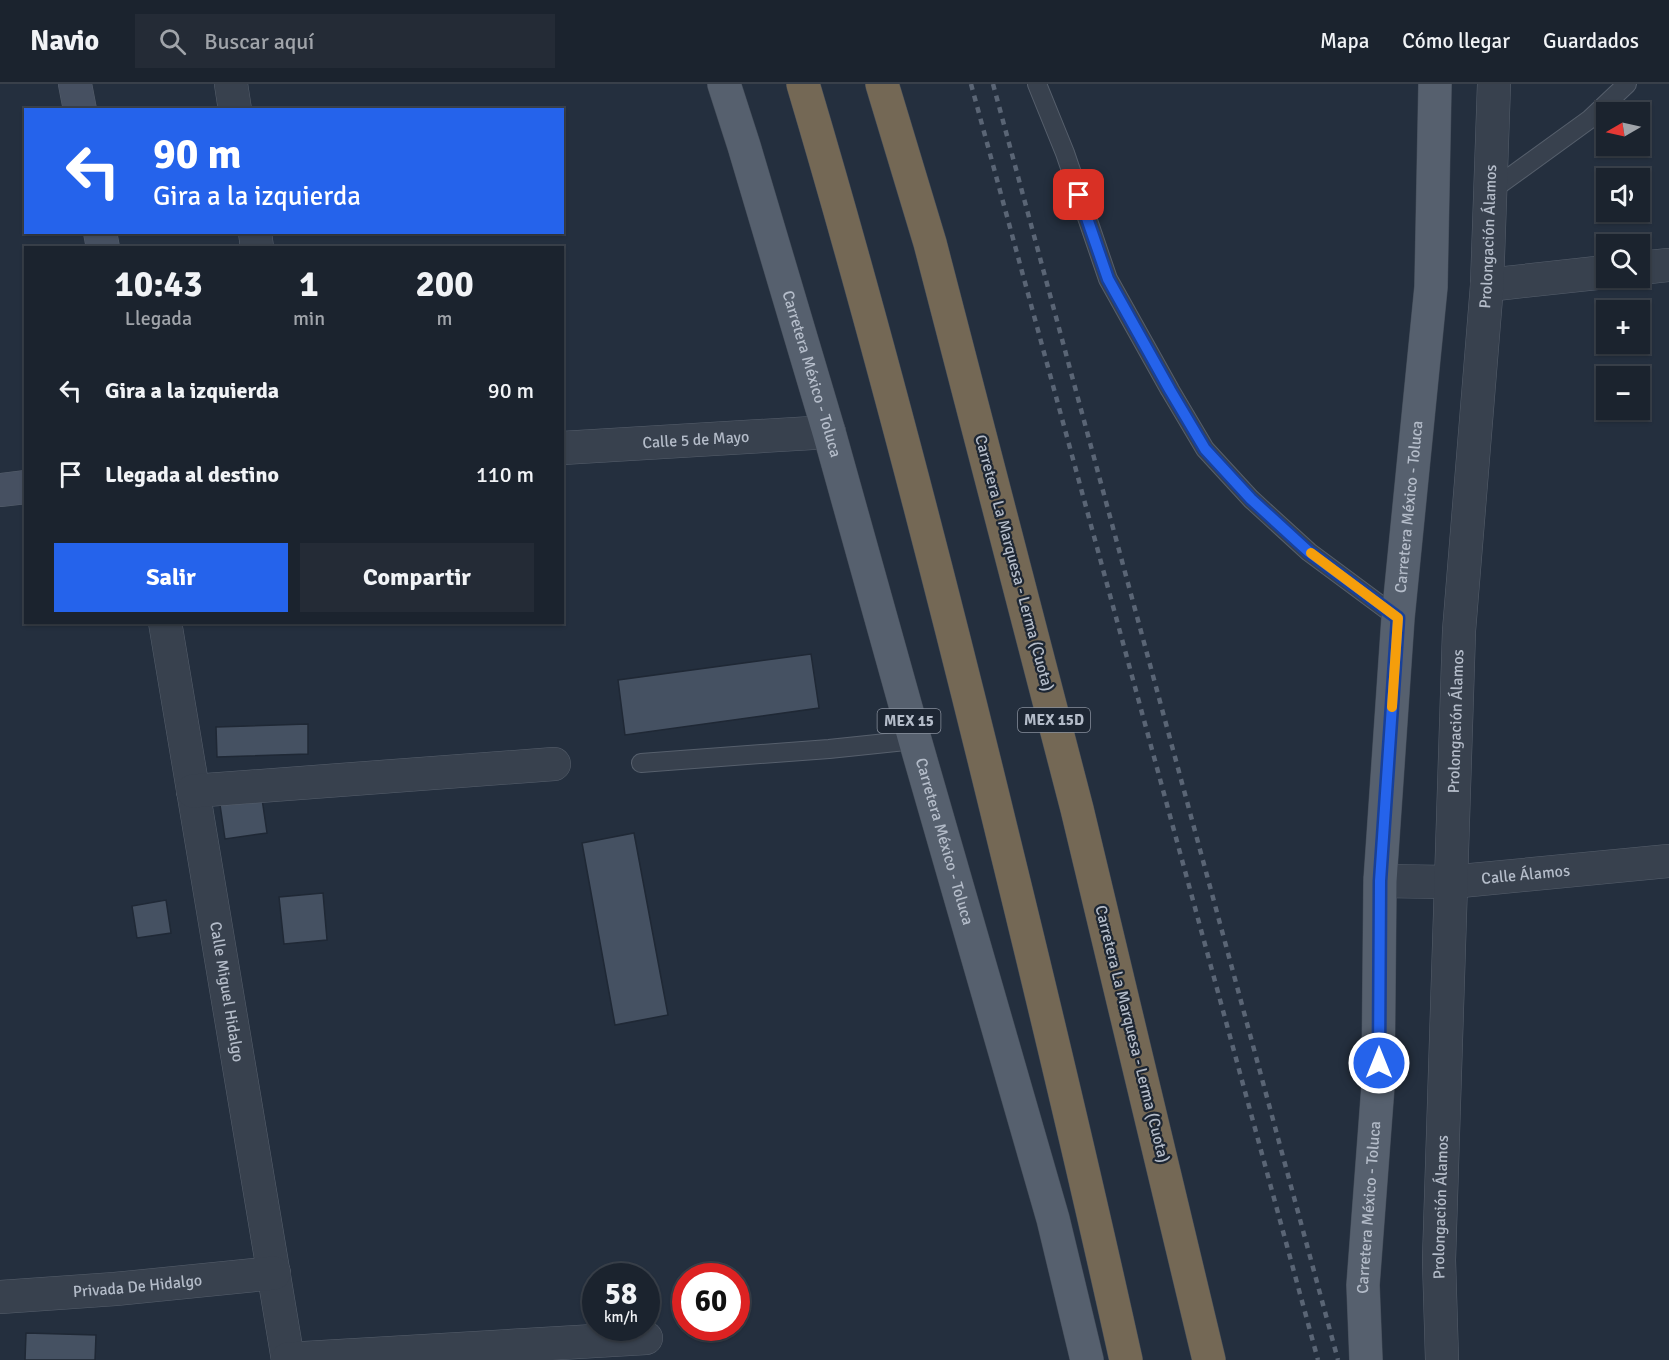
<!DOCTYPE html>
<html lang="es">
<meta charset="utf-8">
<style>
body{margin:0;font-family:Signika,sans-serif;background:#242b36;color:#f1f3f6;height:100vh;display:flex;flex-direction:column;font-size:22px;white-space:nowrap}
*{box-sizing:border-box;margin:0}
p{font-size:20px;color:#a0a4aa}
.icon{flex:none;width:33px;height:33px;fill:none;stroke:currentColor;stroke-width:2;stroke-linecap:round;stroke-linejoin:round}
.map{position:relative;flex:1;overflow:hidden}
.side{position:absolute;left:24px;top:162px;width:540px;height:378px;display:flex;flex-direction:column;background:#1b232e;border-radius:0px;box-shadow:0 2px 4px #0004,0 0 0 2px #39404a}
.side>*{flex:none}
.banner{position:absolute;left:24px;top:24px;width:540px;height:126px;border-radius:0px;box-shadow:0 2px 4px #0004,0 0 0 2px #39404a;background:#2563eb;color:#fff;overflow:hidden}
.needle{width:39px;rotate:261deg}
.tools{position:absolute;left:1596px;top:18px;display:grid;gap:12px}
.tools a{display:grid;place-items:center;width:54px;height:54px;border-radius:0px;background:#1b232e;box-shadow:0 2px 4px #0004,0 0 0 2px #39404a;font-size:30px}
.speed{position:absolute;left:582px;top:1179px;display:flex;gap:12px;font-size:30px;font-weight:700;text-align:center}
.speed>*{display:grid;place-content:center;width:78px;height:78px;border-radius:50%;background:#1b232e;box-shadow:0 2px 4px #0004,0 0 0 2px #39404a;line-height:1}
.speed small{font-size:15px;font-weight:400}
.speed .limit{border:9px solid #d22;background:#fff;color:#111}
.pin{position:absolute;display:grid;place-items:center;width:51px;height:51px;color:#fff;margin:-26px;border-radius:12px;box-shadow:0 3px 9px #0006}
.me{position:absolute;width:66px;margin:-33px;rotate:0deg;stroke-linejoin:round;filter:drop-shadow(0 0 4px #0008)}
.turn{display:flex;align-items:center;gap:21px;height:126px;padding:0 30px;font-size:27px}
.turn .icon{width:78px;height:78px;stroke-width:2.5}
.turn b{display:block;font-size:42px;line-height:51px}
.eta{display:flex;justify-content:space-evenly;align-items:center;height:102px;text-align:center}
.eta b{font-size:36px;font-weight:800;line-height:42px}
.cta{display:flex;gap:12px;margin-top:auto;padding:12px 30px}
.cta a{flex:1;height:69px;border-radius:0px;background:#2563eb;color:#fff;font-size:24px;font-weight:800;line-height:69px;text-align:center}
.cta a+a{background:#242b36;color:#f1f3f6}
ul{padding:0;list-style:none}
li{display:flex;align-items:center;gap:18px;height:84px;padding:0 30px}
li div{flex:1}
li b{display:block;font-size:22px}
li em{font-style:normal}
header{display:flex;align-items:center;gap:36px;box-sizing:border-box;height:84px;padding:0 30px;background:#1b232e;border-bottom:2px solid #39404a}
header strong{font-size:28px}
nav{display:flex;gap:33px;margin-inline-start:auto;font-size:21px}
.search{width:420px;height:54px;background:#242b36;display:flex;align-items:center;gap:15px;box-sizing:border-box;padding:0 21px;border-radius:0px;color:#a0a4aa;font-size:22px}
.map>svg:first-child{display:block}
.building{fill:#455162;stroke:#1f2835;stroke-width:1.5}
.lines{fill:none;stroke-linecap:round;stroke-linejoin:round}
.lane-casing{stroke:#565f6c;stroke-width:20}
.street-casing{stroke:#565f6c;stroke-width:34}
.secondary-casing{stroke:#565f6c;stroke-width:34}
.primary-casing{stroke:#414a57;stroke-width:34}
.highway-casing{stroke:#434c59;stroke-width:34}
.lane{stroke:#38414e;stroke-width:18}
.street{stroke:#38414e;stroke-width:33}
.secondary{stroke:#465061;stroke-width:33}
.primary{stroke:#56606e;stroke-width:33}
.highway{stroke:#746855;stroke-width:33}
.rail{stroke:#5a6575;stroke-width:4.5;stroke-dasharray:6 6;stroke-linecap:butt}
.route-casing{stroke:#184099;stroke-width:15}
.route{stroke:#2563eb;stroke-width:10}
.slow{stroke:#f59e0b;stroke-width:10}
.labels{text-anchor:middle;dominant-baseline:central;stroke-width:4.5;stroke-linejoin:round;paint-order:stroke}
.shield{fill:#1d2633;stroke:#878f9c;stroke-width:1.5}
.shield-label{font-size:15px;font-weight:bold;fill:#b4bcc9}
.street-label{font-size:16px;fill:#b4bcc9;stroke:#1d2633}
</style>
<header>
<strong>Navio</strong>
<div class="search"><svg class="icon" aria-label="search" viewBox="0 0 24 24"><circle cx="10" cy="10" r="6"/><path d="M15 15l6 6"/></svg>Buscar aquí</div>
<nav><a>Mapa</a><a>Cómo llegar</a><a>Guardados</a></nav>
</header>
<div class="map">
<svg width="1669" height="1276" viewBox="0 0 1669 1276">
<rect width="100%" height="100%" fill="#242f3e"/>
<path class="building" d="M811,570L819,624L625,651L618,596Z
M308,640V670L217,673L216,643Z
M261,708L267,749L225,755L219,714Z
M634,749L668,931L615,941L582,759Z
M323,809L327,856L284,860L279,813Z
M166,816L171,849L137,854L132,822Z
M26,1249L96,1251L95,1276H25Z"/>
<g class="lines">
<g class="lane-casing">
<path id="lane" d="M1037,0L1065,69L1108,195L1170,306L1205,365L1251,415L1309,468L1398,534
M1492,106L1590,35L1627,0
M641,679L829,665L915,656"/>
</g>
<g class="street-casing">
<g id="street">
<path d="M231,0L235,26"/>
<path d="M255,148L257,164"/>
<path d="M1640,184L1669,181"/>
<path d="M1487,201L1606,188"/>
<path id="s1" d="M562,364L829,348"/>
<path id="s2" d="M165,538L288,1276"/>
<path d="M193,707L554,680"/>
<path id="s3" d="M1380,797L1450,798L1669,777"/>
<path id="s4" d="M0,1213L115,1205L274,1189"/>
<path d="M288,1275L646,1254"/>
<path id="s5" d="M1442,1276L1439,1176L1459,547L1487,201L1494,0"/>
</g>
</g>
<g class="secondary-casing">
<path id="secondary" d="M75,0L80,26
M100,148L103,164
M0,406L26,403"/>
</g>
<g class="primary-casing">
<g id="primary">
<path id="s6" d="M724,0L744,62L829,348L915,656L1053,1135L1087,1276"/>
<path id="s7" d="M1366,1276L1363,1201L1378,1002L1380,797L1398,534L1431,203L1435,0"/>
</g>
</g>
<g class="highway-casing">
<path id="highway" d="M803,0C878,252 943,506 1005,761C1047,932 1088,1104 1126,1276
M882,0L930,159L1077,725L1209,1276"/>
</g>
<use href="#lane" class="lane"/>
<use href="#street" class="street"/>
<use href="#secondary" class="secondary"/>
<use href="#primary" class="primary"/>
<use href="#highway" class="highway"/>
<path class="rail" d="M971,0L1318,1276
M993,0L1338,1276"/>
</g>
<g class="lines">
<g class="route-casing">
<path id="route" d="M1079,111L1108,195L1170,306L1205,365L1251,415L1309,468L1398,534L1380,797L1379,979"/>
</g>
<use href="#route" class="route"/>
<path class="slow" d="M1311,469L1398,534L1392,623"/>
</g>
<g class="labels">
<g class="shield">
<rect x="1018" y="624" width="72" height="24" rx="4.5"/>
<rect x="877.5" y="625" width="63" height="24" rx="4.5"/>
</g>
<g class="shield-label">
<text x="1054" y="636">MEX 15D</text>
<text x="909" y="637">MEX 15</text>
</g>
<g class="street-label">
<text stroke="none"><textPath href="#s5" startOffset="1125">Prolongación Álamos</textPath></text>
<text stroke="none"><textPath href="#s6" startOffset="303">Carretera México - Toluca</textPath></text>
<text stroke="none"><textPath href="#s1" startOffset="134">Calle 5 de Mayo</textPath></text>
<text stroke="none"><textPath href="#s7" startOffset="855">Carretera México - Toluca</textPath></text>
<text transform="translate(1014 479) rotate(75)">Carretera La Marquesa - Lerma (Cuota)</text>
<text stroke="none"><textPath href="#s5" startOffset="639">Prolongación Álamos</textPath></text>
<text stroke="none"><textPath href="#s6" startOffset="789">Carretera México - Toluca</textPath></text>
<text stroke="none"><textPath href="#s3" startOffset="146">Calle Álamos</textPath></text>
<text stroke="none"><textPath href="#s2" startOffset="375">Calle Miguel Hidalgo</textPath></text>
<text transform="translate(1132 950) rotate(76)">Carretera La Marquesa - Lerma (Cuota)</text>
<text stroke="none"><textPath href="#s7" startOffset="153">Carretera México - Toluca</textPath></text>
<text stroke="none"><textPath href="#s5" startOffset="153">Prolongación Álamos</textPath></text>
<text stroke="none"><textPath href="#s4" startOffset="138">Privada De Hidalgo</textPath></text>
</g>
</g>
</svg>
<div class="tools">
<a><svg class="needle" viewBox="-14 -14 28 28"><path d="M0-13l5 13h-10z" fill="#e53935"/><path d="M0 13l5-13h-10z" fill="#a0a4aa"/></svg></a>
<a><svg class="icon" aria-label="sound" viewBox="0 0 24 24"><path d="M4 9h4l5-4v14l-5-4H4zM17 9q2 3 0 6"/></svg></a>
<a><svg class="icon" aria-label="search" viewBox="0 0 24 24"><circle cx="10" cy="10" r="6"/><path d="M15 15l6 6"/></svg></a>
<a>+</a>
<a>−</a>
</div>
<div class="speed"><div>58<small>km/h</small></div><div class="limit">60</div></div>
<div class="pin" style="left:1079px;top:111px;background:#d93025"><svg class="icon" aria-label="arrive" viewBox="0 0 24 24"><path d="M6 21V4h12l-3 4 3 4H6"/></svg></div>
<svg class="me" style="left:1379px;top:979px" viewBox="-20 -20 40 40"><circle r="17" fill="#2563eb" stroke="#fff" stroke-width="3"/><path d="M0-11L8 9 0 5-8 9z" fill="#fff"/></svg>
<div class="banner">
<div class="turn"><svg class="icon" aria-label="left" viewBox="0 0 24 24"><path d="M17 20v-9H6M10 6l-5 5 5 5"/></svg><div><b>90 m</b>Gira a la izquierda</div></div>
</div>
<section class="side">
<div class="eta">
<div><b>10:43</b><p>Llegada</p></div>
<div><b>1</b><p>min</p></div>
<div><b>200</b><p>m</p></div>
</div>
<ul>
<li><svg class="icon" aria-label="left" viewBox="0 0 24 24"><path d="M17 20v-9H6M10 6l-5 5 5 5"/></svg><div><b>Gira a la izquierda</b></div><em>90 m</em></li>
<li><svg class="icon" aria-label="arrive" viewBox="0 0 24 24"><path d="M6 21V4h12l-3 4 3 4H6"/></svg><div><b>Llegada al destino</b></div><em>110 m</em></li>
</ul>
<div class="cta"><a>Salir</a><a>Compartir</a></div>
</section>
</div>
